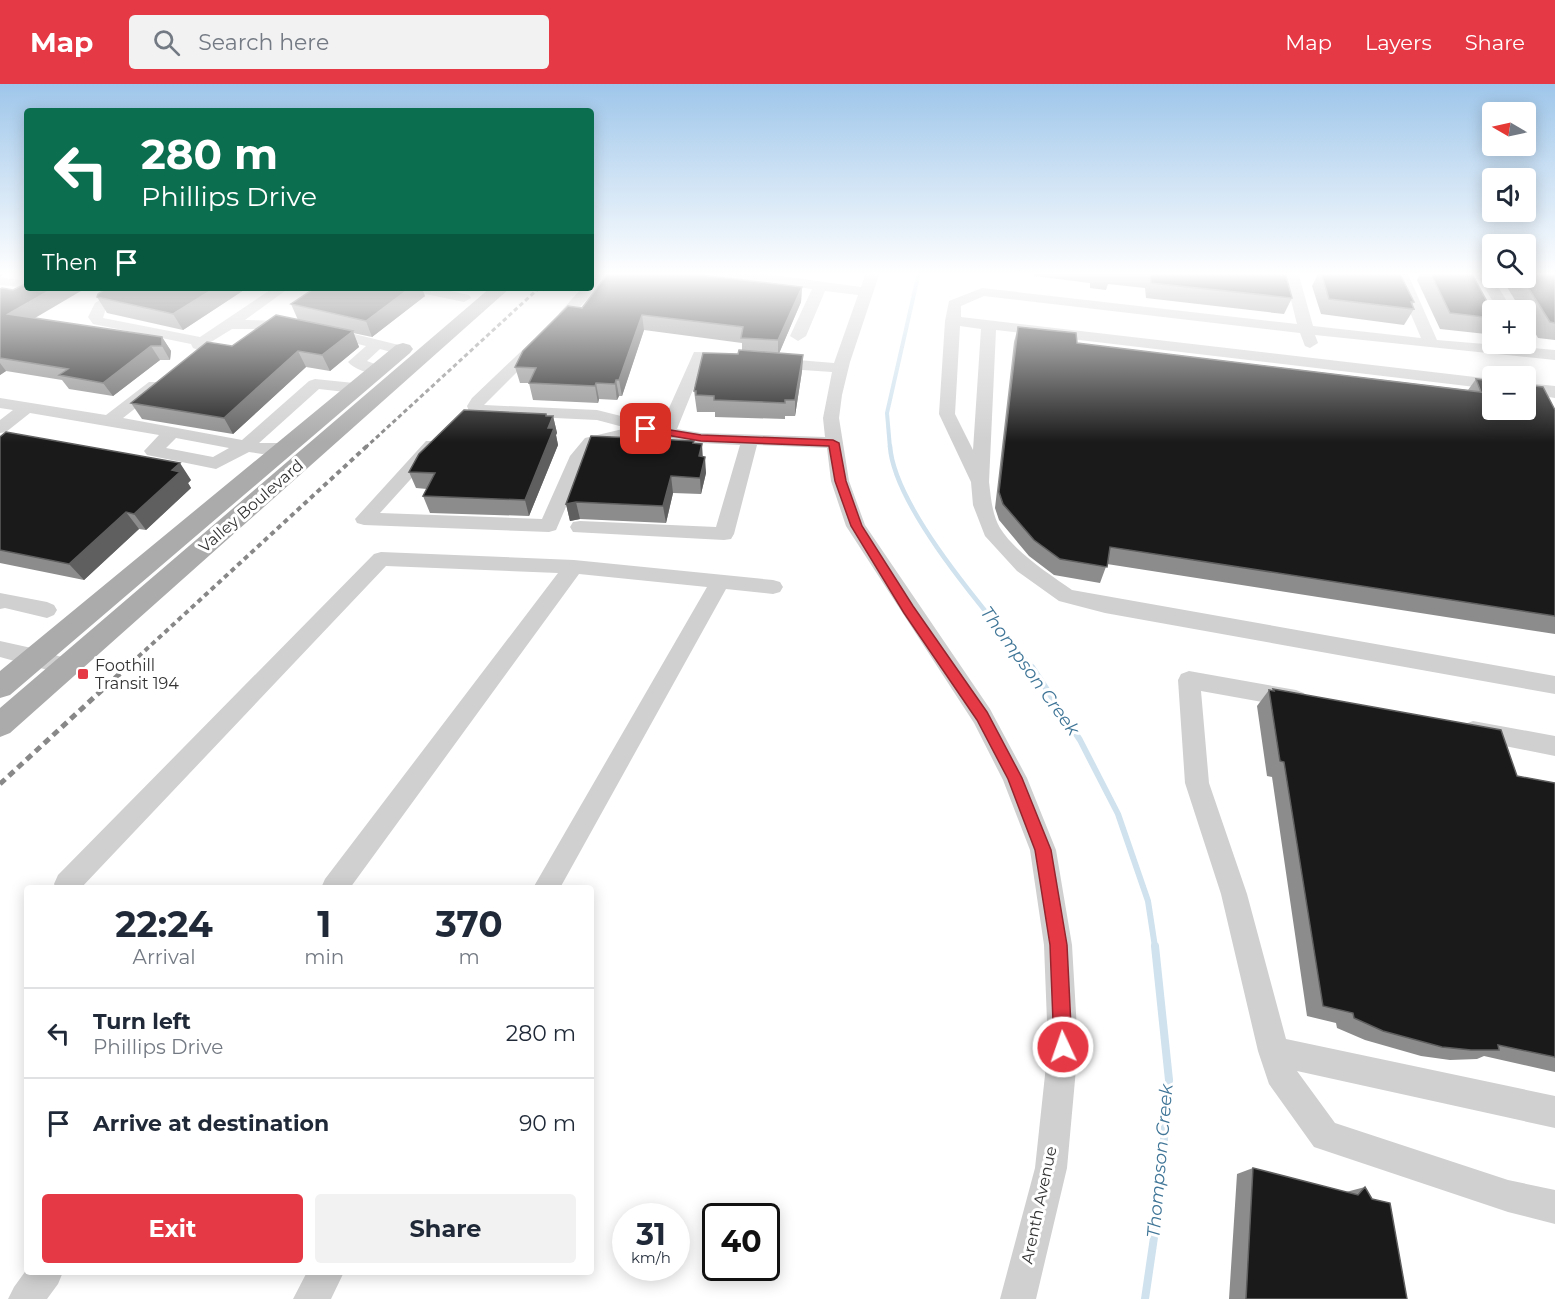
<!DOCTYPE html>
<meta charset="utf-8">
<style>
body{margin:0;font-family:Montserrat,sans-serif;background:#f2f2f3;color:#1f2937;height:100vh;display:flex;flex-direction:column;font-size:22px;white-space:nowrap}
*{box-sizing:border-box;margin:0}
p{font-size:20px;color:#747a83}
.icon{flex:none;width:33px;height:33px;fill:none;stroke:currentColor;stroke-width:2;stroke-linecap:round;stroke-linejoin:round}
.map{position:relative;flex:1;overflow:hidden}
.drawer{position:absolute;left:24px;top:801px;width:570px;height:390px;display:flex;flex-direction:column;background:#fff;border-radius:6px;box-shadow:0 3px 15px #0003}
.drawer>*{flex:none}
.banner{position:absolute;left:24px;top:24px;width:570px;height:183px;border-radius:6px;box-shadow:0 3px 15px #0003;background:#0b6e4f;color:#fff;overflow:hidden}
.needle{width:39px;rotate:279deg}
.controls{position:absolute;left:1482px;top:18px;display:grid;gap:12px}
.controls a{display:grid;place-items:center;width:54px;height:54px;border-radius:6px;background:#fff;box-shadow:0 3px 15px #0003;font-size:30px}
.speed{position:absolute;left:612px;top:1119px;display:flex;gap:12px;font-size:30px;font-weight:700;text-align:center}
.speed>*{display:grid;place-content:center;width:78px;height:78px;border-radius:50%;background:#fff;box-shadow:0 3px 15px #0003;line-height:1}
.speed small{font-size:15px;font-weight:400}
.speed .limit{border:3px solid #111;border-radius:9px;background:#fff;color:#111}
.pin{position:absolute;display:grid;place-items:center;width:51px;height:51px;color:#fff;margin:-26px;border-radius:12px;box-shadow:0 3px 9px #0006}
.me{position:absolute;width:66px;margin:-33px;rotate:357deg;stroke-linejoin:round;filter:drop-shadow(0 0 4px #0008)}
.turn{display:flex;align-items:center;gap:21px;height:126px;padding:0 18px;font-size:27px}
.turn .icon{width:78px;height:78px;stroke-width:2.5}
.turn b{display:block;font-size:42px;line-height:51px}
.then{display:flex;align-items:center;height:57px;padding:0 18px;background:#0003;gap:12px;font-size:22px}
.eta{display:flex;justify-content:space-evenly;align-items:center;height:102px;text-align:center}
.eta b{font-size:36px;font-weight:700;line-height:42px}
.primary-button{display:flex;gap:12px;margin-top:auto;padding:12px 18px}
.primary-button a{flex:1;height:69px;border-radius:6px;background:#e63946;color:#fff;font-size:24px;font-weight:700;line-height:69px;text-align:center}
.primary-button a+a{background:#f2f2f3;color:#1f2937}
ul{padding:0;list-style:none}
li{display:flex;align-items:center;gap:18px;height:90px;padding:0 18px;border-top:2px solid #e0e1e3}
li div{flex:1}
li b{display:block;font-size:22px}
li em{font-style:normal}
header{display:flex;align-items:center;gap:36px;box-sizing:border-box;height:84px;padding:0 30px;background:#e63946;color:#fff}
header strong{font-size:28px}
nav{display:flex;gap:33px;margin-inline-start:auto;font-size:21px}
.search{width:420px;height:54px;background:#f2f2f3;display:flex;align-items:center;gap:15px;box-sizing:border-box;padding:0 21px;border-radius:6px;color:#747a83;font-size:22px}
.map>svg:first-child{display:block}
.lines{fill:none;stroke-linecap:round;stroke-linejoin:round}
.stream-far3{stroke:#cfe2ee;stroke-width:4}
.stream-far2{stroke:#cfe2ee;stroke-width:4.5}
.stream-far1{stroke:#cfe2ee;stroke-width:6}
.stream{stroke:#cfe2ee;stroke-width:8}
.minor{fill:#d0d0d0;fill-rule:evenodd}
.major{fill:#ababab;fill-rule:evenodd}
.rail-far2{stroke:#888;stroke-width:3;stroke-dasharray:4.5 3;stroke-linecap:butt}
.rail-far1{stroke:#888;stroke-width:4;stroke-dasharray:5 4;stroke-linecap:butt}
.rail{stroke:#888;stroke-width:5;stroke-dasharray:7 5;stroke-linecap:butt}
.wall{fill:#8c8c8c}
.shaded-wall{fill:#5f5f5f}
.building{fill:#1a1a1a;stroke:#5f5f5f;stroke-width:1.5}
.route{fill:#e63946;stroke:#96252e;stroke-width:1.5}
.poi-dot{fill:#e63946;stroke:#fff;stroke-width:2}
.labels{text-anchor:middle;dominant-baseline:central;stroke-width:6;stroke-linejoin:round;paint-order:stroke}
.street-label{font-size:16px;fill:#333;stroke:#fff}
.poi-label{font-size:16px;fill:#333;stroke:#fff;text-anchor:start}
.water-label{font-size:18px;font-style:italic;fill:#3f7597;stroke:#fff}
</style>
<header>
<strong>Map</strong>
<div class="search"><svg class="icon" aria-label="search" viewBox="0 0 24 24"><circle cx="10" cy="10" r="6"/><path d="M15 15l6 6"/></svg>Search here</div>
<nav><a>Map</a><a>Layers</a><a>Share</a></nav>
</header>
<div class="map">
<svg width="1555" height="1215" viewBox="0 0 1555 1215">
<rect width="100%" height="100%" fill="#fff"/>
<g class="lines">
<path class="stream-far3" d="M890,364L887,329L919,188"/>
<path class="stream-far2" d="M890,362C894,425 992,535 1033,585"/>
<path class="stream-far1" d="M1032,583L1080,656L1118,730L1148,817L1155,863"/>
<path class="stream" d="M1145,1215L1158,1126L1169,996L1155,862"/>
<path class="minor" d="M597,188H612L571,233H561L559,230L561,227L582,204H591V195Z
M709,188H750L861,203L866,188H880L850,278L842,311L839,334L849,397L865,441L990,625L1027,694L1056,766L1072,861L1078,963L1067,1084L1036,1215H1000L1035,1084L1048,963L1044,861L1030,766L1003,696L974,639L846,442L831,397L827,364L757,361L734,450L731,455L724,456L573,448L570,443L573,438L580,437L716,443L740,361L701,359L646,350L597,362L587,374L556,446L549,448L364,441L357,439L355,435L426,357H438L441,361L438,365L380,429L542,435L570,372L585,354L627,344L597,336L470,330L467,322L472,314L534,255H544L547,258L484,321L597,326L661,342L694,268L732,269L738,271L740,274L738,277L705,276L677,345L701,349L825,353L823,334L832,288L773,284L765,279L773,274L834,279L858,211L825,207L806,252L798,257L790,252L812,205L716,192Z
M1284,188H1298L1313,242L1421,254L1393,188H1407L1437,256L1555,266V276L1315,251L1318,259L1310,264L1305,262L1300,249L984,212L961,222V233L1492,295V305L996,246L989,398C991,414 992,430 1000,444C1016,469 1048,489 1072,506L1555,592V610L1105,529L1059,517L1017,487L985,452L973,421L971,398L939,330L945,237L949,217L982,204L1297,240ZM960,242L981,245L973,366L955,330Z
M1486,190L1492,191V194L1540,196L1547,200L1540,204L1496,199L1512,226H1498L1479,194Z
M0,193L27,197V204H32L0,201Z
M120,204H137L106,224L103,234L200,253L273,204H289L245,236L291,237L298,241L291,245H232L198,266L193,264L191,260L93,240L88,233L95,219Z
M409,204H436L469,211L471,214L464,218L411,207Z
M326,243L407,263L410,266L402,271L380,265L367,277L383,283L385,286L377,291C368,289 354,285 348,278L366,262L321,251L318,248Z
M315,295L354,299L362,304L354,309L319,305L259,359H291L294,363L291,367L262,370L249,368L216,385L147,371L144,367L159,351L30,329L6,348L0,349V336L13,326L0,324V314L106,331L149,298H161L163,301L161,304L123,334L242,356L309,297ZM176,354L229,364L213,373L166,364Z
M1526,299L1555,302V314L1526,309Z
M381,468L574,476L773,496L780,498L783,503L780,508L773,510L726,505L560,804H533L707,503L579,490L350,804H321L325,795L558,489L386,482L81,804H56L54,800L58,791L374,470Z
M0,509L47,518L54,521L57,526L54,531L47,534L5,524L0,525Z
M0,557L36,565L74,577L77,583L74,589L66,591L0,573Z
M1189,587L1296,606L1304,609L1307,615L1304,621L1296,624L1201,607L1209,699L1247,810L1286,955L1555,1012V1044L1297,987L1335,1039L1508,1096L1555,1106V1140L1508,1128L1314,1063L1269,1000L1258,967L1221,810L1185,699L1178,596L1181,590Z
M1473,637L1555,652V672L1465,654L1461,647L1465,640Z
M27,1185V1188H63L58,1200L47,1215H8L14,1203Z
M307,1188H344L331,1215H293Z"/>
<path class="major" d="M490,204H510L10,649L0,653V624Z
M403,259L410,261L413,265L410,269L10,611L0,614V587L396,261Z"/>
<path class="rail-far2" d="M365,364L539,204"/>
<path class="rail-far1" d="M125,585L367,362"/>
<path class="rail" d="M0,700L127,583"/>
</g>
<path class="wall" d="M1034,188H1285L1292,214L1284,230L1146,214L1145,204L1108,200L1106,206L1090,204V199L1034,192Z
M1319,188H1399L1414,218L1412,221L1414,225L1404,241L1321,230L1312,202Z
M1421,188H1471L1492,227V240L1486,250L1440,245L1417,196Z
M1526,188H1555V256L1538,254L1526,233V226H1521L1507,203L1513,194H1522Z
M802,203L801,218L779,269L803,271L802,287L795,332H785V335L715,333V328H697L694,307L738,270L742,266V259L644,246L622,312H619L617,316L599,315L598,319L533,316L529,299H520L515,283L582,224Z
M247,204L183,246L107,229L97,213Z
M0,205L34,234L162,253L171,267L170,276H160L113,312L69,305L62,296L6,287L0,291Z
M425,212L372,253L353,249L359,263L330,287L306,283L233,350L142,335L131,319L232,262L298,236L291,220Z
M1018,243L1077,259L1468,306L1476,295L1555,326V550L1107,480L1100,499L1054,491L1029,472L999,436L995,424L1014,258Z
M546,330L547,332H553L557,349L556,351L558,361L529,432L430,429L423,412L427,405L416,404L409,388Z
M0,353L191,396L188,399L191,404L146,446L139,445L84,496L0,479Z
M694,359L703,373L706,389L701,410L673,409L666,439L580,435L570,437L566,420Z
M1273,605L1517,692L1555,699V988L1484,972L1477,975L1450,976L1421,972L1365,956L1337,944L1336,939L1307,932L1272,693L1267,692L1257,622L1269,606L1272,607Z
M1253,1084L1346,1108L1365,1103L1407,1215H1229L1237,1090Z"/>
<path class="shaded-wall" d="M0,188H7L0,193Z
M802,203L801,218L778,272V256Z
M54,204H86L18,244L8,230Z
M215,204H247L183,246L173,230Z
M410,204H422L425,212L372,253L366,237Z
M642,231L644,246L622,312L619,296Z
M353,247L359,263L330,287L322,271Z
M162,253L171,267L170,276L162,262Z
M151,262L160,276L113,312L103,299Z
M298,267L306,283L233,350L224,334Z
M803,271L802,287L795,332V316Z
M0,279L6,287L0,291Z
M616,296L619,312L617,316L615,300Z
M596,299L599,315L598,319L595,302Z
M546,330L549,341L553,332L557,349L556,351L558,361L529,432L525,416Z
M702,360L703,376L699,372Z
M705,373L706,389L701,410L700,394Z
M180,379L191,396L188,399L191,404L146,446L134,430L172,386Z
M671,392L673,409L666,439L663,422Z
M576,418L580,435L570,437L566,420Z
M126,428L139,445L84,496L69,480Z"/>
<path class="building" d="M609,188H677L802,203L778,256L741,254L743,243L642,231L619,296H616L615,300L596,299L595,302L529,299L536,284L515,283L523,267L568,222L582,224Z
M1095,188H1111V190L1095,189Z
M1148,188H1285L1292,214L1151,199L1150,189Z
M1321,188L1343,189V188H1399L1414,218H1411L1414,225L1329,215Z
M1430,188H1471L1492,227V234L1450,229Z
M1526,188L1551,191L1555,189V239L1550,238L1522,194H1526Z
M27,199V204H54L8,230L162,253V262H151L103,299L59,291L68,285L0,274V205L2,204L13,206Z
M107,204H215L173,230L97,213L98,210Z
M315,204H410L366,237L291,220Z
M276,231L353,247L322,271L298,267L224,334L131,319L207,258L232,262Z
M1018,243L1076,249L1077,259L1481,308L1476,295L1492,297V326H1526V301L1543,303L1555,326V532L1110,463L1107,483L1060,475L1034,456L1003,420L999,408Z
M739,266L803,271L795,316H785V319L714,316V312L696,311V307H694L703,269L738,270Z
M464,326L546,330V332H553L548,344H554L525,416L423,412L435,389L409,388L419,370Z
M6,348L180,379L172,386L180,388L134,430L126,428L69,480L0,466V353Z
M591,352L694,357L693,359L702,360L699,372L705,373L700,394L671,392L663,422L576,418L566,420Z
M1273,605L1501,646L1517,692L1555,699V973L1498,961L1499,966H1471L1442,963L1383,947L1354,934L1353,929L1323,922L1284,678L1280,677L1269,606L1274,607Z
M1253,1084L1358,1111L1365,1103L1372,1115L1390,1119L1407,1215H1246Z"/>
<linearGradient id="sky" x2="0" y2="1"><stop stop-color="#9ec6ea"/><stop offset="0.53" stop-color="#fff"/><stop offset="1" stop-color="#fff" stop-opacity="0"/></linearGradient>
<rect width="1555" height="358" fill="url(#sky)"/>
<path class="route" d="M646,342L701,351L833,356L839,359L846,397L862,442L913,522L987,628L1022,694L1051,766L1067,861L1072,963L1070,970L1063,972L1057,970L1054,963L1050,861L1035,766L1008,695L977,636L904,529L851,442L835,397L829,362L701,357L643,347V343Z"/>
<rect class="poi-dot" x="77" y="584" width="12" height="12" rx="3"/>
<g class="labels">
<g class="street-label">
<text transform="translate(251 422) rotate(-41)">Valley Boulevard</text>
<text transform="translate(1039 1121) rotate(-78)">Arenth Avenue</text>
</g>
<g class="poi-label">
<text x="95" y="581">Foothill<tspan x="95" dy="18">Transit 194</tspan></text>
</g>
<g class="water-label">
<text transform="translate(1030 587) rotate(54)">Thompson Creek</text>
<text transform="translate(1160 1077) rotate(-85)">Thompson Creek</text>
</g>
</g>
</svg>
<div class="controls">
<a><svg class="needle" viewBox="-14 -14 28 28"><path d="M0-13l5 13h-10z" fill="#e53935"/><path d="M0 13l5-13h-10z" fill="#747a83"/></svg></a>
<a><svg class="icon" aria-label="sound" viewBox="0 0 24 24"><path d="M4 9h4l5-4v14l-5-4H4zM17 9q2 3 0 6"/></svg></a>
<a><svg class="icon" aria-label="search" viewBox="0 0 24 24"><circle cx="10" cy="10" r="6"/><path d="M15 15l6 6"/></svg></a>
<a>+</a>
<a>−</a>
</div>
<div class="speed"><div>31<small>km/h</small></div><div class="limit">40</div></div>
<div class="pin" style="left:646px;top:345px;background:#d93025"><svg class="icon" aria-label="arrive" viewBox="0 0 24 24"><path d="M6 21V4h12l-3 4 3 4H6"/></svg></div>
<svg class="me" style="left:1063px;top:963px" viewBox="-20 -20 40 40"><circle r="17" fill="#e63946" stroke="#fff" stroke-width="3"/><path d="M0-11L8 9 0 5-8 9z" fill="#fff"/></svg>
<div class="banner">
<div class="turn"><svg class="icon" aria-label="left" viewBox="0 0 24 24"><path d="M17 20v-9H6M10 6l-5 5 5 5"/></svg><div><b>280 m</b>Phillips Drive</div></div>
<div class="then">Then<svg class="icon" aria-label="arrive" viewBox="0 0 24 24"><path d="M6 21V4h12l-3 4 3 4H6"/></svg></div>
</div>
<section class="drawer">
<div class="eta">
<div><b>22:24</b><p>Arrival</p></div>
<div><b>1</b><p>min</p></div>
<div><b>370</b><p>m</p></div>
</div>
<ul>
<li><svg class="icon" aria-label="left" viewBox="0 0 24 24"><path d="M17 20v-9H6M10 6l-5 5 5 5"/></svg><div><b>Turn left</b><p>Phillips Drive</p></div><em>280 m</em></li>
<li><svg class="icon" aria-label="arrive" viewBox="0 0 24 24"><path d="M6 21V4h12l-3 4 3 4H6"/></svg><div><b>Arrive at destination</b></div><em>90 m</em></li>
</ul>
<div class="primary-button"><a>Exit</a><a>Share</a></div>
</section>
</div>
